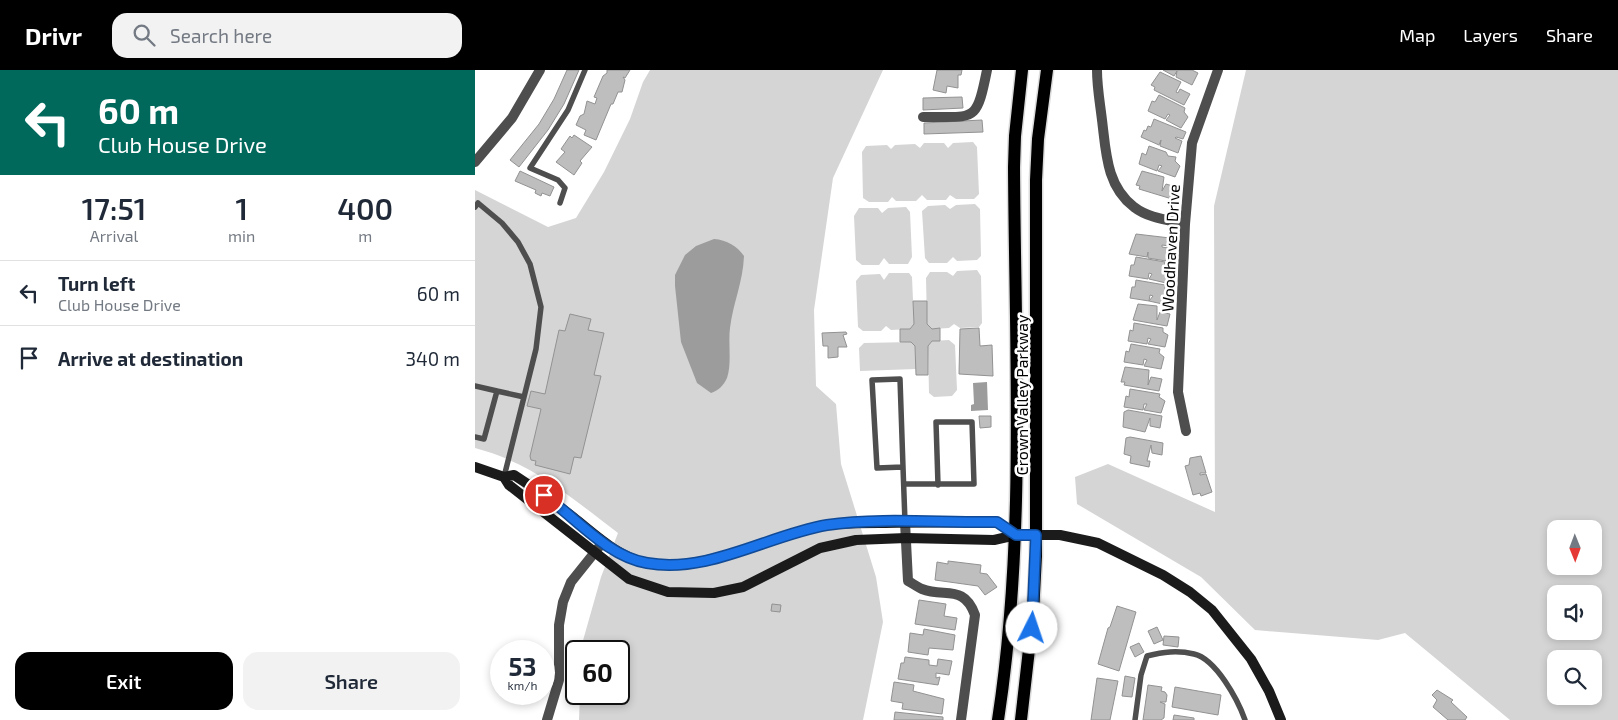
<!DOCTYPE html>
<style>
body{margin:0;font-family:"Exo 2",sans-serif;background:#f2f2f3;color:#1f2937;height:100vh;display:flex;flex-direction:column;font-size:19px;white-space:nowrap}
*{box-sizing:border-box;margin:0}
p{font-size:16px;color:#747a83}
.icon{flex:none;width:28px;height:28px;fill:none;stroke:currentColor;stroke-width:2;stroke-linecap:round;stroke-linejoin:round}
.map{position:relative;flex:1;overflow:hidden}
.drawer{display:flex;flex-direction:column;background:#fff;width:475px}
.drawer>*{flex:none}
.banner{background:#00695c;color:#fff;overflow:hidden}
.needle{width:32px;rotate:179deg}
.fabs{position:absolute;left:1072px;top:450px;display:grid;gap:10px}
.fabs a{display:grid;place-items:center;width:55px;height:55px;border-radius:10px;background:#fff;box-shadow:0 2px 8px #0003;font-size:25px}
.speed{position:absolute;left:15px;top:570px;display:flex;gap:10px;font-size:25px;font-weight:700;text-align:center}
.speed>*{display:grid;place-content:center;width:65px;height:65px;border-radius:50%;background:#fff;box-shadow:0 2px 8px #0003;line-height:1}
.speed small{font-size:12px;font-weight:400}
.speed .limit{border:2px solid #111;border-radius:8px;background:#fff;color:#111}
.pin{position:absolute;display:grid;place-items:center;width:42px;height:42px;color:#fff;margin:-21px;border:2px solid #fff;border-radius:50%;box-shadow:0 1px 5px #0007}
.me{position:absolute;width:55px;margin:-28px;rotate:4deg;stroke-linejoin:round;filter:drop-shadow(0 0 4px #0008)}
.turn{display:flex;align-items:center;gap:18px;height:105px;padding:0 15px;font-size:22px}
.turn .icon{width:65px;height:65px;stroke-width:2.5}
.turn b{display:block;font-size:35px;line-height:42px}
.eta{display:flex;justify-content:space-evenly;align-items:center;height:85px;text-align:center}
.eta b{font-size:30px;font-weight:600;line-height:35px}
.cta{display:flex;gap:10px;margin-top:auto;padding:10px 15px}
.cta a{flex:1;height:58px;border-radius:15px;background:#000;color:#fff;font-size:20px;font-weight:600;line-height:58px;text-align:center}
.cta a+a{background:#f2f2f3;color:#1f2937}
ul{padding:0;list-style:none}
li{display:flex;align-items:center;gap:15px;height:65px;padding:0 15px;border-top:1px solid #e0e1e3}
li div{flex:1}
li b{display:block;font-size:19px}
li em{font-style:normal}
header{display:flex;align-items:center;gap:30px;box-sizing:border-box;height:70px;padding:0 25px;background:#000;color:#fff}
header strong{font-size:24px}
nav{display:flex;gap:28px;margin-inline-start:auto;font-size:18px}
.search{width:350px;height:45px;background:#f2f2f3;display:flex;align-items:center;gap:12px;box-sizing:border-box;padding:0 18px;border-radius:15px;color:#747a83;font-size:19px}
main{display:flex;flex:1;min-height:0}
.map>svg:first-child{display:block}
.green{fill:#d5d5d5;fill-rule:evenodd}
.water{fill:#9c9c9c}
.building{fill:#bebebe;stroke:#929292}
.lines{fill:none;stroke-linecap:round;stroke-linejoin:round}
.primary-casing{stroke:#dbdbdb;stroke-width:15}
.lane{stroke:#4e4e4e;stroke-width:5.5}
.street{stroke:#4e4e4e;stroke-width:10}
.secondary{stroke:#1b1b1b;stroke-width:10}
.primary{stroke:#000;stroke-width:12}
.route-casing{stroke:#114b97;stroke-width:12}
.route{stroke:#1a73e8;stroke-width:9}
.labels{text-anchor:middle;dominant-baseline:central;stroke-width:5;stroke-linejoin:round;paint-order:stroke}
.street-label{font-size:16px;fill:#000;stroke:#fff}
</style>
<header>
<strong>Drivr</strong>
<div class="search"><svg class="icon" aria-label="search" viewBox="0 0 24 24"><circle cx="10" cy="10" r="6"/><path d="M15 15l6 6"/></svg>Search here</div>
<nav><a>Map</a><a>Layers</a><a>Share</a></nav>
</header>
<main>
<section class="drawer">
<div class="banner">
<div class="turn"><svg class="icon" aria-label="left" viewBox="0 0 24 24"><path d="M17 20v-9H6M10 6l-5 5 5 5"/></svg><div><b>60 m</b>Club House Drive</div></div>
</div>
<div class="eta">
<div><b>17:51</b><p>Arrival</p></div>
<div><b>1</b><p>min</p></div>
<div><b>400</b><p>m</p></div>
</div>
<ul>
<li><svg class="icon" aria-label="left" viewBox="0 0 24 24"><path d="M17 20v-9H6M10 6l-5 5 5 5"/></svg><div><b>Turn left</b><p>Club House Drive</p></div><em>60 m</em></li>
<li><svg class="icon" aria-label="arrive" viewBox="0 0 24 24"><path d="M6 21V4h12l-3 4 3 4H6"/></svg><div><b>Arrive at destination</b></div><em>340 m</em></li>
</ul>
<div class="cta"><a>Exit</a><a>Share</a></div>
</section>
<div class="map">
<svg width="1143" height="650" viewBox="0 0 1143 650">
<rect width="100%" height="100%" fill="#fff"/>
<path class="green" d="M175,0H408L358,108L339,240L341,316L361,334L366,394L401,507L408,552L388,650H104L105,624H144V581H105L126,507L143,463C95,427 60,394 0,378V120L73,157L101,148L129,102L155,49L168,12Z
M771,0H1143V650H1035L930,563L903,570L780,560L726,507L602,434L600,407L633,394L740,442L739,136ZM1081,459H1119V496H1081ZM1081,524H1119V561H1081ZM1081,589H1119V626H1081Z
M498,72L502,77L504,124L499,129H481L475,125L471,130H452L447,125L441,131H421L417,127L413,132H394L388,128L387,82L391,76L412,75L416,79L420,75L440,74L445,78L449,73H469L473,78L478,73Z
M500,134L505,139L506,186L502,190L482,191L478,187L472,193H454L450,188L447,141L453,136L470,135L475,139L481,135Z
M431,137L435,142L437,187L433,194H414L409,188L404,195H387L381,190L379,146L384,138H403L407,143L413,138Z
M502,200L506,206L507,253L504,257L485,258L479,254L474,258L457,259L452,254L451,208L455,202H472L478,206L482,201Z
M414,203H434L437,207L439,254L435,259L416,260L411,256L406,261H388L383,257L381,211L386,205L405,204L409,210Z
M474,270L480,275L482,320L477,326L459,327L454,323L453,276L457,271Z
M436,272L440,276L441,299L385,301L384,278L389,273Z"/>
<path class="water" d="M239,169C252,170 262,176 269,186C268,212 258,233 255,258C253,274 257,293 252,308C249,315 243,321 236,323L222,313L206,272L200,216V205L210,185L221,176Z
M512,312L513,340L496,341V335L499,334L498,313Z"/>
<path class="building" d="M92,0H104L89,34L73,60L44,97L35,90L64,54L79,29Z
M155,0L150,8L148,7L150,10L147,22H143L138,34H136L121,70L109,65L111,60L101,55L105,46L109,44L112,31L120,34L122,28L119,27L128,6L132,3V0Z
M462,0H487L486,5H483V18L472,16L471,23L458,20Z
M688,0H717L723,3L717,15L701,7L702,1L699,6Z
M685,2L706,12L701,22L703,23L705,19L715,24L709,35L679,20L680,17L676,15Z
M684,25L710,38L709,42L713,47L706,58L691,50L695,45L693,44L690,49L673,41L677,31L680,32Z
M487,27L488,38L448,40V28Z
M679,49L711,62L708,69L701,67L700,68L707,71L703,83L685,76L686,70L684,75L666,67L669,60L671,61L673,56L676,57Z
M507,50L508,62L449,64V53Z
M99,65L117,77L105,91L107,93L99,105L81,92L90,82L86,79L95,66L97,68Z
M674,76L691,82L693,86L701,87L700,91L705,96L700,107L683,101L687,96L684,95L682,101L664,94L667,83L671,85Z
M45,101L79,117L75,126L67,123L66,126L60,123L61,120L40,111Z
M667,101L689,107L687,121L691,114L701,117L697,129L664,119L665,116L661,115Z
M661,164L695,168L694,176L687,175V177L693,178L691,191L673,188V182L672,187L654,184Z
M661,187L690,192L689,197L694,201L691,213L674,209L677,204L674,203L673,209L654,206L656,195H659Z
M661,210L690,215V219L695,222L692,235L674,231L678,226L675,225L674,231L655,228L657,217H660Z
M438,231H452V254L457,259L465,258V271H457L453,276V305H441L440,276L436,272H425V259H435L439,254Z
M663,234L682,236V250L685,242L695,244L692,256L658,250Z
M95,244L116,249L113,260L129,263L119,305L126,306L106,388L99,387L95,404L60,395L61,391L56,390L55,386L66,339L52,336L56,321L70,324L84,260L90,261Z
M659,253L688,258V262L693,265L690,277L673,274L676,269L673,268L672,274L653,271L655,260L658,261Z
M504,258L505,276L517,275L518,306L484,304L485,259Z
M371,262L372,264L368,265L372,277H363V287L353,288V276H348L347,263Z
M656,274L685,279L684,283L689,287L686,299L669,296L672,290L669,289L668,295L649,292L651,281L654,282Z
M650,297L674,300L673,315L676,307L687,309L684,321L649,315L650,312H646Z
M655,319L685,324L684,327L690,331L686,343L669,340L672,334H669L668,340L649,337L651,326L654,327Z
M653,340L687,346L685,358L675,356V348L670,362L648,357L649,342Z
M504,346H516V357L505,358Z
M655,367L688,373L687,385L677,383L676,375L672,391H675L674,397L655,393L656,386L649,384L651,368Z
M726,386L731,403H725V405L731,404L737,422L726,426L725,423L718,425L710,396L714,395L715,388Z
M473,491L506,495L505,503L512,504L522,517L510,525L503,516L460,510L462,492L473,494Z
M444,530L471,534L469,546L482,548L480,560L440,554Z
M297,534L306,535L305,542L296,541Z
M642,536L661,542L644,601L623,594L633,558L635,557Z
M682,557L688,570L679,574L673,561Z
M449,559L480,565L478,580L454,578L453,585L433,582L435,563L448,565Z
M689,566L704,567L703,577L688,575Z
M664,573L669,582L660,587L655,577Z
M430,587L454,590V595L462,596L463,589L477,591L474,605L461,603V608L465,607L463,615L423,609L426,593H429Z
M650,606L660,608L657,627L647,626Z
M622,608L643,611L635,650H616Z
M419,612L439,615L438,621L469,629L467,644L427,639L428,633L416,631Z
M673,615L687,617L686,621L690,622L692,625L691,632H685L690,634L689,648L686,650H668Z
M700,617L746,625L743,645L697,637Z
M962,620L978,630L976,632L992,647L990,650H973L958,637L962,630L957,625Z
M420,642L468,647V650H419Z
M699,645L719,648V650H698Z"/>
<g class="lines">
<g class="primary-casing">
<path id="primary" d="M523,650C551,468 540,281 539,97L540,66L547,0
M546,650L558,544L561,486V110L563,69L572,0"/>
</g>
<path class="lane" d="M85,133L90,118L83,110L55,98L93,40L110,0
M0,137L3,133L27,153L43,172L55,194L66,237L61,279L29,407
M0,316L22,321L9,369L0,367
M22,321L49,327
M428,397L425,309L397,310L402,398L428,397L430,452
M429,414H499L497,352H461L463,415
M660,650L666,605L672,586C688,582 702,580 719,584C741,589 763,630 770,650"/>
<path class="street" d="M622,0C622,17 625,33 627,50C631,81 631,116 659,137C673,148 693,150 710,154
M448,47C500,46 501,55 512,0
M0,92L37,48L65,0
M711,361L703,322L710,154L717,73L743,0
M430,452L433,511C437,513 442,517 447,519C470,528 489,514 500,545L486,650
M72,650L84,610V555L88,532L96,512L128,472"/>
<path class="secondary" d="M0,397L29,407L39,405C59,418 79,432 98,447C121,465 142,486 171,493C226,505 297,465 352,455C369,453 387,453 405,453C444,452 483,453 522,452L541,465
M29,407L34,415L154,509L193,522L239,523L268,517L345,478L381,470L431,468L519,470L541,465H585L623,473L688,505L715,522L737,540L776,589L794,621L806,650"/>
<use href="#primary" class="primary"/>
</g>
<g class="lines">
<g class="route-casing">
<path id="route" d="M69,425C101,448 132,486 172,493C234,504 293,465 352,455C405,447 468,453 522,452L541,465H561L557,558"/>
</g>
<use href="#route" class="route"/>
</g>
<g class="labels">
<g class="street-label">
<text transform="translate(695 178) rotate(-87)">Woodhaven Drive</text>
<text transform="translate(546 325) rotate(-90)">Crown Valley Parkway</text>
</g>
</g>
</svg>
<div class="fabs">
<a><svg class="needle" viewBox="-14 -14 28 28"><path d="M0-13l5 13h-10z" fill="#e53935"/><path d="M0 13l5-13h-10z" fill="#747a83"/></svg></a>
<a><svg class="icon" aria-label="sound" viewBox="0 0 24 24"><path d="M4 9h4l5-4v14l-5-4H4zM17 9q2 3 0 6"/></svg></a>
<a><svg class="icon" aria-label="search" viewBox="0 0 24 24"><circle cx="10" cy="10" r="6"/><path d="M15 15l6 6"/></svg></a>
</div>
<div class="speed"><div>53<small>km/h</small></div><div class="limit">60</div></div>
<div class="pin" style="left:69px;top:425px;background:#d93025"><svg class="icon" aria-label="arrive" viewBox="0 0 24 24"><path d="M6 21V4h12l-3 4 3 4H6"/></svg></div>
<svg class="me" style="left:557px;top:558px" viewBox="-20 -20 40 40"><circle r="19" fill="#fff"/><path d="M0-13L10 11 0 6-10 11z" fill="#1a73e8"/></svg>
</div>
</main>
